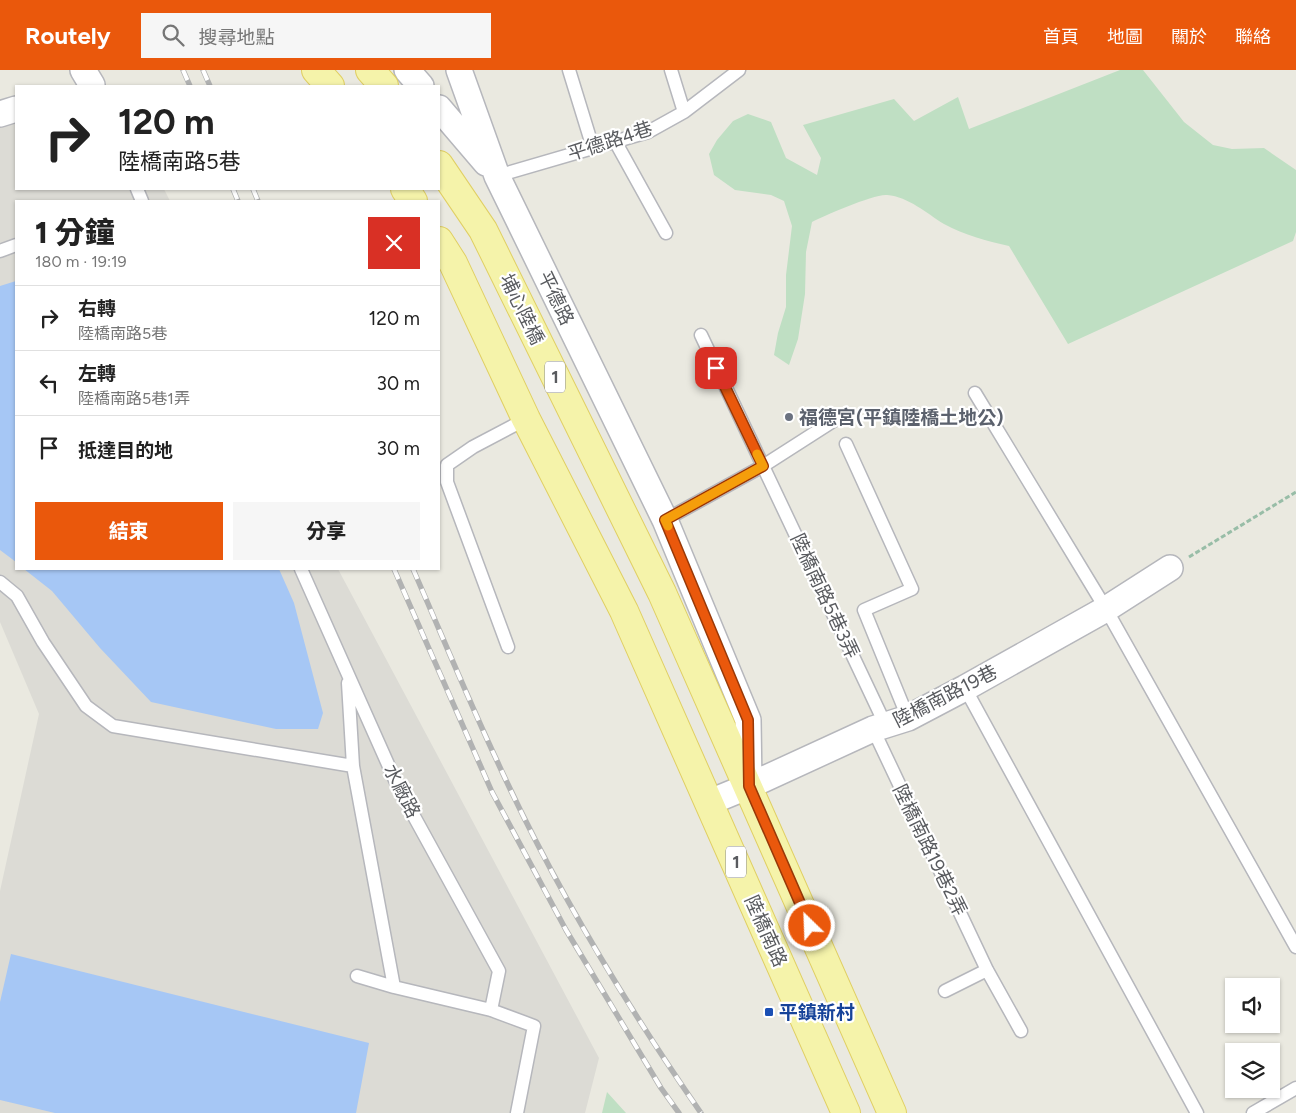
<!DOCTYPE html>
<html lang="zh-TW">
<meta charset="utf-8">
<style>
body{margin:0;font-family:Figtree,"Noto Sans TC",sans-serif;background:#f6f6f6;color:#222;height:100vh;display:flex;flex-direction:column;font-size:19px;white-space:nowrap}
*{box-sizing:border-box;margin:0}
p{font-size:16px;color:#767676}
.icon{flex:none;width:28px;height:28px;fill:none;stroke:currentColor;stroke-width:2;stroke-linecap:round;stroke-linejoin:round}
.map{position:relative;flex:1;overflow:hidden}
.sheet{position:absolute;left:15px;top:130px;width:425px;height:370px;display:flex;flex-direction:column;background:#fff;border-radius:0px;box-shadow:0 1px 4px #0004}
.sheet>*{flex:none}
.top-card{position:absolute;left:15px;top:15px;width:425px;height:105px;border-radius:0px;box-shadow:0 1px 4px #0004;background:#fff;color:#222;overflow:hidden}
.buttons{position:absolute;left:1225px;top:908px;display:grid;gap:10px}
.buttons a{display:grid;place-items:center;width:55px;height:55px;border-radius:0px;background:#fff;box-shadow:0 1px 4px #0004;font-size:25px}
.pin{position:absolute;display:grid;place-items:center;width:42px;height:42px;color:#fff;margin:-21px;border-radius:10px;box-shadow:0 2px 8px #0006}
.me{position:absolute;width:55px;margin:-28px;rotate:336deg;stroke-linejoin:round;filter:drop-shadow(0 0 4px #0008)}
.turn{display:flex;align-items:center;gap:18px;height:105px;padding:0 20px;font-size:22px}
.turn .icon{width:65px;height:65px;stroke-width:2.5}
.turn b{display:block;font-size:35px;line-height:42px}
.round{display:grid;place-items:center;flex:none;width:52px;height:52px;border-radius:0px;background:#f6f6f6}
.headline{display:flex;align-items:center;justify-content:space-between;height:85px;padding:0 20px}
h1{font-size:30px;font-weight:800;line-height:38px}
.button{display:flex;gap:10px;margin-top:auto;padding:10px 20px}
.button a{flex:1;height:58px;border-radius:0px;background:#ea580c;color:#fff;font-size:20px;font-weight:800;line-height:58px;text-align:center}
.button a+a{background:#f6f6f6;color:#222}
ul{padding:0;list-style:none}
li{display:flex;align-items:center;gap:15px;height:65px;padding:0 20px;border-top:1px solid #e0e0e0}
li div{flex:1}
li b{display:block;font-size:19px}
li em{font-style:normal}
header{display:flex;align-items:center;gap:30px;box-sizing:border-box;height:70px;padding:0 25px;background:#ea580c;color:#fff}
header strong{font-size:24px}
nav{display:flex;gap:28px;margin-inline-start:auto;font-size:18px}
.search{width:350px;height:45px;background:#f6f6f6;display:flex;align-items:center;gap:12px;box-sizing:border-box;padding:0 18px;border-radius:0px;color:#767676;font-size:19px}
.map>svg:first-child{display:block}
.industrial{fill:#dcdbd5}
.green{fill:#bfdfc3}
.water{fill:#a6c7f5}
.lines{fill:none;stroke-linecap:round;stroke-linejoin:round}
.service-casing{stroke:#b6b7bc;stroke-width:15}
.minor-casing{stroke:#b6b7bc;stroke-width:28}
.primary-casing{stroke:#e0cf63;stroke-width:30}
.path{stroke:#98bda7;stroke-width:3;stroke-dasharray:5 2.5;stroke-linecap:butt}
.service{stroke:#fff;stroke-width:12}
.minor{stroke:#fff;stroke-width:25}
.primary{stroke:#f5f3aa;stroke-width:28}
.rail-casing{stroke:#b1b2b2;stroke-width:5.5}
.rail{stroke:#fff;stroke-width:4;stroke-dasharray:11;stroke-linecap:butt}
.route-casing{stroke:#983908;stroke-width:12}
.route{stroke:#ea580c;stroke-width:9}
.slow{stroke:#f59e0b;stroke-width:9}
.worship-dot{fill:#6b7280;stroke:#fff;stroke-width:2}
.transit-dot{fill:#1a4fb4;stroke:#fff;stroke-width:2}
.labels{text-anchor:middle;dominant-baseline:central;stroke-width:4.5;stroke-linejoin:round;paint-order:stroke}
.shield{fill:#fff;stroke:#8b8c8f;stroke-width:1}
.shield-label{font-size:18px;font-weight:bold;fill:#595b5f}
.street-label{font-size:19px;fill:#595b5f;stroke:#fff}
.worship-label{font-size:19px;font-weight:bold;fill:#5b616d;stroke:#fff;text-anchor:start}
.transit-label{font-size:19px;font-weight:bold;fill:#164399;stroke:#fff;text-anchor:start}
</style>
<header>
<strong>Routely</strong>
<div class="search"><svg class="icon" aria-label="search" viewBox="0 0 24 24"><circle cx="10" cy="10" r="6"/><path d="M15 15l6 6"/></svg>搜尋地點</div>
<nav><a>首頁</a><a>地圖</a><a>關於</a><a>聯絡</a></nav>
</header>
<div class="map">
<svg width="1296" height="1043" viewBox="0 0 1296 1043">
<rect width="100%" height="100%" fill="#eae9e0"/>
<path class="industrial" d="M16,43V119H164L170,131H16V499H338L599,988L585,1043H0V821L39,644L0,552V49Z"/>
<path class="green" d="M1120,0H1143L1184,52L1213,75L1232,79L1264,78L1296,100V162L1293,171L1068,274L1009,176C986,171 965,165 944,154C926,143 909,127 887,125C876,123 823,146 812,152L806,182L805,224L798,269L789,295L774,285L778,263L786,237V205L792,156L784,131L771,125L735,120L714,105L709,84L717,70L733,51L748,44L771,52L786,88L817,105L821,88L803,55L894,29L914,51L958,27L969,59Z
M607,1022L626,1043H602Z"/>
<path class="water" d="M16,211V492L0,480V216Z
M24,499H279L294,533L323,643L318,659H276L151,632L100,578L52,521Z
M11,884L369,973L356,1043H55L0,1030V932Z"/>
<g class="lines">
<g class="service-casing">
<path id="service" d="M569,0L593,78
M671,0L684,42
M615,71L666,163
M497,106L648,62L684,42L739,0
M137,119L142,131
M0,181L16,175
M701,265L886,656
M975,323L1106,539L1296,877
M846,374L912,519L864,540L908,648
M665,450L763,396L841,346
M301,499L399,719L499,901L491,940
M0,512L17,526L43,572L86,636L113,656L353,696
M508,577L447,412V395L473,377L526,349
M348,613L353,696L394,917
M965,618L1197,1043
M873,659L987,900L1021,961
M357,906L394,917L491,940L534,956L517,1043
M945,921L987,900
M1253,1043L1296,1018"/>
</g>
<g class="minor-casing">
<path id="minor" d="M83,0L92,15L90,16
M407,0L421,16
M459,0L497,106L665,450L748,650L749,716
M439,38L486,93
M0,44L16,39
M710,732L749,716L873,659L908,648L965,618L1106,539L1170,498"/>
</g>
<g class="primary-casing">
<path id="primary" d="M316,0L330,16
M370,0L384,16
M439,95L483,160L662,523L892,1043
M405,119L413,131
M439,171L453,193L526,349L624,541L846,1043"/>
</g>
<path class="path" d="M1189,487L1296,422"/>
<use href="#service" class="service"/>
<use href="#minor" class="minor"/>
<use href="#primary" class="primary"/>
<g class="rail-casing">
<path id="rail" d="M183,0L190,16
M203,0L210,16
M233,119L238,131
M253,119L258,131
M394,499L492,722L566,860L661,1018L679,1043
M413,499C441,563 468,629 498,693C554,816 624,932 701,1043"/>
</g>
<use href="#rail" class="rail"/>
</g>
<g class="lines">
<g class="route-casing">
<path id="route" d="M716,298L763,396L665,450L748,650L749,716L810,856"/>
</g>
<use href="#route" class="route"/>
<path class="slow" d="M668,456L665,450L763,396L757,384"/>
</g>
<circle class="worship-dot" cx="789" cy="347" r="5"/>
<rect class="transit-dot" x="764" y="937" width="10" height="10" rx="2.5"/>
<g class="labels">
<g class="shield">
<rect x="545" y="291.5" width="20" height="31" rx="4"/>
<rect x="726" y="776.5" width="20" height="31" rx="4"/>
</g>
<g class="shield-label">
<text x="555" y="307">1</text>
<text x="736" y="792">1</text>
</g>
<g class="street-label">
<text transform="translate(610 71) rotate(-18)">平德路4巷</text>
<text transform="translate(556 228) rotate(64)">平德路</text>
<text transform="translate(522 239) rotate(64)">埔心陸橋</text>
<text transform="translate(825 526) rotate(65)">陸橋南路5巷3弄</text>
<text transform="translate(945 626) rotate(-27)">陸橋南路19巷</text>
<text transform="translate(402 721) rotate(63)">水廠路</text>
<text transform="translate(930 780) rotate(64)">陸橋南路19巷2弄</text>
<text transform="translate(766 861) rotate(66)">陸橋南路</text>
</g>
<g class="worship-label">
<text x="799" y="347">福德宮(平鎮陸橋土地公)</text>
</g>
<g class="transit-label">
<text x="779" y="942">平鎮新村</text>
</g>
</g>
</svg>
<div class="buttons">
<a><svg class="icon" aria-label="sound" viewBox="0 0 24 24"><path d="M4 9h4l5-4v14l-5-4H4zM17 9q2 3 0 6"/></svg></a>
<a><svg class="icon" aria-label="layers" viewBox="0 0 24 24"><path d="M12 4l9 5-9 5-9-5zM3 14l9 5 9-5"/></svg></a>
</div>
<div class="pin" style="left:716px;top:298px;background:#d93025"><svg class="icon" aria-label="arrive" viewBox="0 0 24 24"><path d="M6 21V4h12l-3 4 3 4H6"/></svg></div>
<svg class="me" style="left:810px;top:856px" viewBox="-20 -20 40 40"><circle r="17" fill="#ea580c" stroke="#fff" stroke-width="3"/><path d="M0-11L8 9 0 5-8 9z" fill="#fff"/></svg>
<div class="top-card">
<div class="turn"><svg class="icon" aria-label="right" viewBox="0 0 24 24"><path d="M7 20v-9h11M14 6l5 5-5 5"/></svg><div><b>120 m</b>陸橋南路5巷</div></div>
</div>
<section class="sheet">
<div class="headline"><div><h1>1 分鐘</h1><p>180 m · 19:19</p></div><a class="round" style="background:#d93025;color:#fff"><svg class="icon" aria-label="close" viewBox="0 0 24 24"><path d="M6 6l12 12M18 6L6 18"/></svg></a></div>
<ul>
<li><svg class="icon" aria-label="right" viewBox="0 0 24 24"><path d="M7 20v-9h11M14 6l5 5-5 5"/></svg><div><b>右轉</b><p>陸橋南路5巷</p></div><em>120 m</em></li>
<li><svg class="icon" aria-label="left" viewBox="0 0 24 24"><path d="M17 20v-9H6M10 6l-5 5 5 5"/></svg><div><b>左轉</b><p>陸橋南路5巷1弄</p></div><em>30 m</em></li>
<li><svg class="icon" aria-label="arrive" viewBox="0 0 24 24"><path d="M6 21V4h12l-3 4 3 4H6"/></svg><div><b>抵達目的地</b></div><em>30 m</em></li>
</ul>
<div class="button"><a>結束</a><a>分享</a></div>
</section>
</div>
